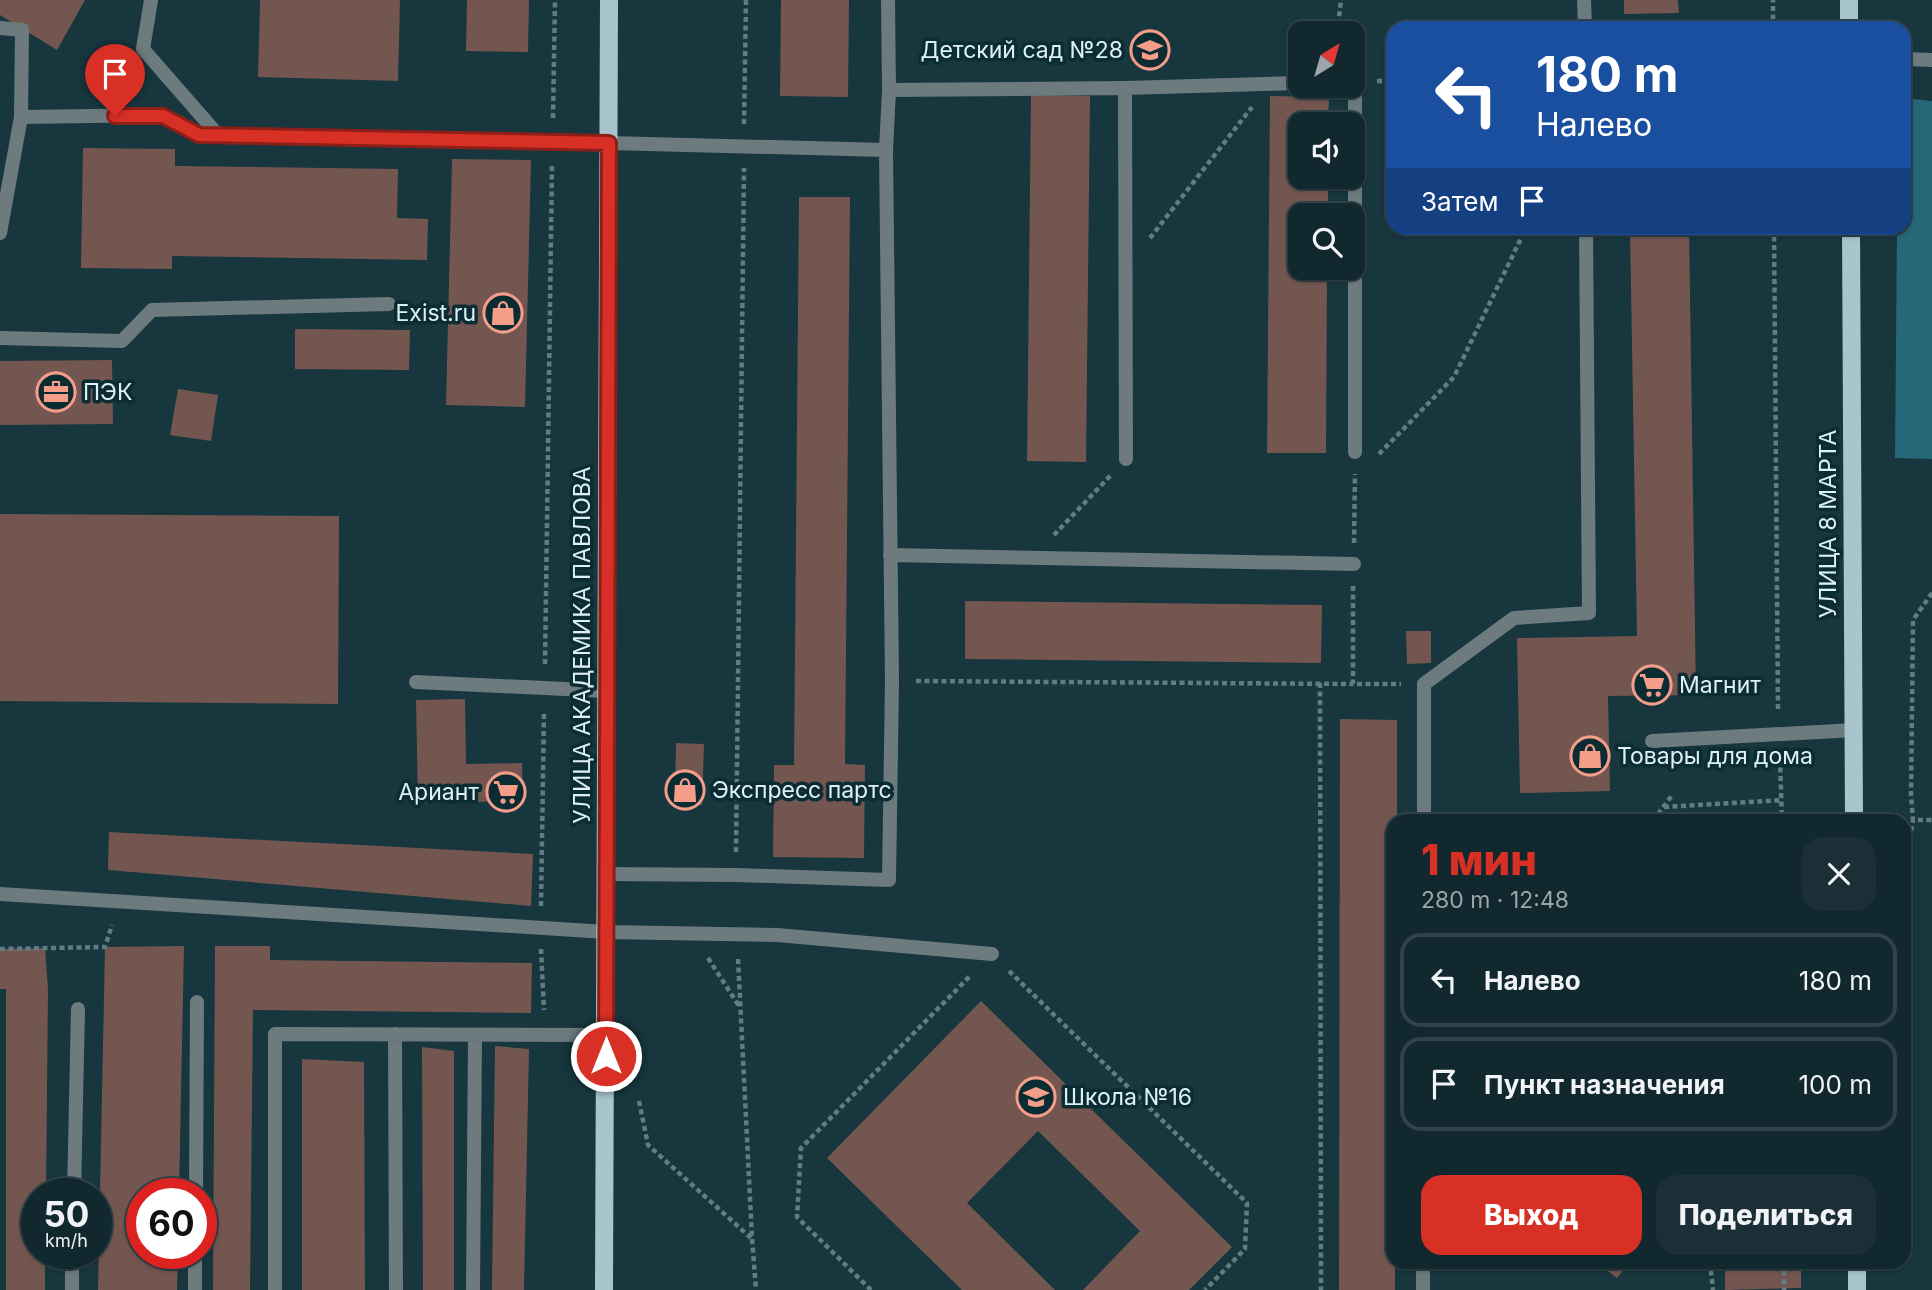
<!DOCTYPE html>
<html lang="ru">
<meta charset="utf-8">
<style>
body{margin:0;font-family:Inter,sans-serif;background:#1a3036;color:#f1f3f6;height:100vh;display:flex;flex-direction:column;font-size:26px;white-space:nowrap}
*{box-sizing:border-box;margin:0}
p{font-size:23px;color:#9ca6aa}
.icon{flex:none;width:38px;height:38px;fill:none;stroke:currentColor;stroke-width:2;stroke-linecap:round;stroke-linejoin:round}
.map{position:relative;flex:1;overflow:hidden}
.side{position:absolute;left:1386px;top:814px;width:525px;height:455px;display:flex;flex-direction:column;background:#11282e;border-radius:21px;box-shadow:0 2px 5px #0004,0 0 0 2px #30444a}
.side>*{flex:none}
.hud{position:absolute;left:1386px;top:21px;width:525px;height:214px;border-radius:21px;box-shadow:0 2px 5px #0004,0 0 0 2px #30444a;background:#1a4fa0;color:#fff;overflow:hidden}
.needle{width:46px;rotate:37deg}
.tools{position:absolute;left:1288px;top:21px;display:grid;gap:14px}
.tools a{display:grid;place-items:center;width:77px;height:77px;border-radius:14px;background:#11282e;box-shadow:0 2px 5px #0004,0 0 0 2px #30444a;font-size:35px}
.speed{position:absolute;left:21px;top:1178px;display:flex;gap:14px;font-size:35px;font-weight:700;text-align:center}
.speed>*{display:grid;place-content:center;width:91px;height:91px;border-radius:50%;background:#11282e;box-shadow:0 2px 5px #0004,0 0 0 2px #30444a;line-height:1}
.speed small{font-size:18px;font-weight:400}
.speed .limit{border:10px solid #d22;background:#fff;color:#111}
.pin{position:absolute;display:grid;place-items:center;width:60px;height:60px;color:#fff;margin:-72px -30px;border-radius:50% 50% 50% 0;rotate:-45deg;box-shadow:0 0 7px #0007}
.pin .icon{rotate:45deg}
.me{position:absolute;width:77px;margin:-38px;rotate:0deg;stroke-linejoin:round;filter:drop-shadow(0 0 5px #0008)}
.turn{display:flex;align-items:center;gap:24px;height:147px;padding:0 35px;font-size:32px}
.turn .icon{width:91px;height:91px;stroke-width:2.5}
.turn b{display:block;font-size:49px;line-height:60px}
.then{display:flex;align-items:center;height:66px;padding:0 35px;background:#0003;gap:14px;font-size:26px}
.round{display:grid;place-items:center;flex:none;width:74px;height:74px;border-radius:21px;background:#1a3036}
.headline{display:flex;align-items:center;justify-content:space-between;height:119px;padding:0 35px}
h1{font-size:42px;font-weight:800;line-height:52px;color:#d93025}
.cta{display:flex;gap:14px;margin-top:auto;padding:14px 35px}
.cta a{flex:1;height:80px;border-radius:21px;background:#d93025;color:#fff;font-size:28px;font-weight:800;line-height:80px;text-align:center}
.cta a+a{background:#1a3036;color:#f1f3f6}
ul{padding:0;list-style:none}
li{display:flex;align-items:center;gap:21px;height:94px;margin:0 14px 10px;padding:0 21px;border:4px solid #30444a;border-radius:21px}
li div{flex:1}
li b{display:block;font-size:26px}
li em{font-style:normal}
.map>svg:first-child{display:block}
.forest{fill:#266778}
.building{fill:#735650}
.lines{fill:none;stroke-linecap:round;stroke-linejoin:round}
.path{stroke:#627c83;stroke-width:4.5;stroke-dasharray:5 3.5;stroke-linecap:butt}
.lane{stroke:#6d7b7f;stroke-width:14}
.primary{stroke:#a8c5cd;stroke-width:18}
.route-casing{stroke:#8d1f18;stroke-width:18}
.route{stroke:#d93025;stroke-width:12}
.labels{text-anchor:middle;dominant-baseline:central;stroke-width:7;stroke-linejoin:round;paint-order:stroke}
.poi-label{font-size:23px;fill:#deeff5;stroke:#0c2c34;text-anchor:start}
.street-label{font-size:23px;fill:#deeff5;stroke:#0c2c34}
</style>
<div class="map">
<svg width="1932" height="1290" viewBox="0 0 1932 1290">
<rect width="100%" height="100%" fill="#17363e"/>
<path class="forest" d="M1904,98L1932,101V459L1895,458L1897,228H1904Z"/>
<path class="building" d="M0,0H85L57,50L0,15Z
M260,0H400L398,81L258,77Z
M467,0H529L528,52L466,51Z
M781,0H849L848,97L780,96Z
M1624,0H1678L1679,13L1624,14Z
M1387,85H1393V143H1387Z
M1031,95L1090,96L1086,462L1027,461Z
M1270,96L1329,97L1328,124H1300V177H1328V215H1300V268H1327L1326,453H1267Z
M83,148L175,149V166L398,169L397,218L428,219L427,260L172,256V269L81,268Z
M452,159L531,160L525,407L446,405Z
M799,197H850L845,764L865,765L864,858L773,857L774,765H794Z
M1630,228H1689L1696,695L1608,696L1610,791L1520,793L1517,638L1637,636Z
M295,329L410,330L409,370L295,369Z
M112,360L113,424L0,425V361Z
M178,389L218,395L211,441L170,435Z
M0,514L339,516L338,704L0,701Z
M965,601L1322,605L1321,663L965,659Z
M1406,631H1431V663L1407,664Z
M465,699L466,764L522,763L523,801L418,803L416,700Z
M1340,719L1397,720V821H1393V1262H1395V1290H1339Z
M676,743L704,744L702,805H675Z
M109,832L533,854L531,906L108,870Z
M184,946L179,1194H142V1253H178L177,1290H98L105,947Z
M215,946H270V960L532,963L531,1013L253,1010L250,1290H213Z
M45,948L48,989L46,1194H37V1253H45V1290H6V989H0V949Z
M981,1001L1232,1247L1189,1290H1083L1140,1231L1038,1131L967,1203L1055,1290H962L827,1158Z
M495,1046L529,1049L524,1290H492Z
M422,1047L454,1051V1290H423Z
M302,1059L364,1062L365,1290H302Z
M1596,1262H1630L1617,1278Z
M1725,1262H1766V1269H1801V1288L1725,1290Z"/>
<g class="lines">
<path class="path" d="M1773,28V0
M1337,33L1341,0
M1377,81H1393
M553,118L555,0
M744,124L746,0
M1774,228L1778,711
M1150,238L1252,107
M1379,454L1454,377L1526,228
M1054,535L1111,475
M1354,543L1355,474
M1353,586V684H1401
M1932,593L1913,620L1911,795L1913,820H1932
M545,664L552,165
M916,681L1353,684
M1320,683L1321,1290
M1780,759L1782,821
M1664,807L1782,800
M1653,821L1673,794
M736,852L744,168
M1904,873L1913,820
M541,906L544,711
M0,949L105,947L112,925
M541,949L544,1010
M708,958L739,1006
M738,959L752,1238L756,1290
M1009,971L1247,1203L1245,1249L1205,1290
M639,1101L648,1145L751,1238
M1710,1262L1713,1290
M1784,1262V1290
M871,1290L797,1217L801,1148L971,975"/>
<path class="lane" d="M151,0L143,49L218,135
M1584,0L1585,28
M0,28L22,30L21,117
M1904,59L1932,60
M1353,81H1355V452
M1125,88L1126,459
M889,90L1125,88L1300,83
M0,233L21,117L163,115L199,135L609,143L886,150
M0,338L122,341L152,310L389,304
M890,555L1354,564
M416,682L607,691
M1652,741L1855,730
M1424,821V684L1514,618L1589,613L1586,228
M606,874L736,875L889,880L892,681L886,150L889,90L888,0
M0,894L606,932L777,935L992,954
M395,1034L396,1290
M74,1194L78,1009
M196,1194L197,1002
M72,1290V1253
M195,1290V1253
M275,1290V1034L605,1035
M473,1290L475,1035
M1423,1290V1262"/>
<path class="primary" d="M1849,0V28
M1851,228L1854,821
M1857,1262V1290
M604,1290L609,0"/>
</g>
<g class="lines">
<g class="route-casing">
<path id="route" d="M115,116H163L199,135L609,143L606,1056"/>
</g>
<use href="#route" class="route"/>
</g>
<defs>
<g id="school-ring" transform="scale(2.0125)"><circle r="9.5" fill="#0c2c34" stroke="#f49e89" stroke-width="1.5"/><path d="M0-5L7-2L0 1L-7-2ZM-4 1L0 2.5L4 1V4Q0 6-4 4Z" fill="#f49e89"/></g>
<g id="shop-ring" transform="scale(2.0125)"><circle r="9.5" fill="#0c2c34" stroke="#f49e89" stroke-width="1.5"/><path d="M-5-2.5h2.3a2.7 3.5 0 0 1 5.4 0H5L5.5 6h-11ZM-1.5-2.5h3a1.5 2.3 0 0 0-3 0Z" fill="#f49e89"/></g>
<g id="office-ring" transform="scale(2.0125)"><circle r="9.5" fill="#0c2c34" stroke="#f49e89" stroke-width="1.5"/><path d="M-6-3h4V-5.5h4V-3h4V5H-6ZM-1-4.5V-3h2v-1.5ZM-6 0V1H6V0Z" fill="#f49e89"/></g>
<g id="supermarket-ring" transform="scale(2.0125)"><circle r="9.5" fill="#0c2c34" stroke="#f49e89" stroke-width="1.5"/><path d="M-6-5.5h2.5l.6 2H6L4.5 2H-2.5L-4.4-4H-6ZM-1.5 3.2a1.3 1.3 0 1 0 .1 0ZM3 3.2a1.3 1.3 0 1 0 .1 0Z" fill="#f49e89"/></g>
</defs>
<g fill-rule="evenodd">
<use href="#school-ring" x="1150" y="50"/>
<use href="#shop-ring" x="503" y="313"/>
<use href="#office-ring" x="56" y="392"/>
<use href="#supermarket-ring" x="1652" y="685"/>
<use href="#shop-ring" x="1590" y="756"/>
<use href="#shop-ring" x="685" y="790"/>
<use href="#supermarket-ring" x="506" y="792"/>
<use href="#school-ring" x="1036" y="1097"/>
</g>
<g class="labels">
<g class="poi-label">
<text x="1123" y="50" text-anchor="end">Детский сад №28</text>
<text x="476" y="313" text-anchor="end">Exist.ru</text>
<text x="83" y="392">ПЭК</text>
<text x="1679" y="685">Магнит</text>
<text x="1617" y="756">Товары для дома</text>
<text x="712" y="790">Экспресс партс</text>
<text x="479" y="792" text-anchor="end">Ариант</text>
<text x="1063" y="1097">Школа №16</text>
</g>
<g class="street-label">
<text transform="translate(1828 524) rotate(-90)">УЛИЦА 8 МАРТА</text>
<text transform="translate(582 645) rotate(-90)">УЛИЦА АКАДЕМИКА ПАВЛОВА</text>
</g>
</g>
</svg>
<div class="tools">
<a><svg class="needle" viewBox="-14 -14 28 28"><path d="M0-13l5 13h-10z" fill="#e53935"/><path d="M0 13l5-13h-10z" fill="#9ca6aa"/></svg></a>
<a><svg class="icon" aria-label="sound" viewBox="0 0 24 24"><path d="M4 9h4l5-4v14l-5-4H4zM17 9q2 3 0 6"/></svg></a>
<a><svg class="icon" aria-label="search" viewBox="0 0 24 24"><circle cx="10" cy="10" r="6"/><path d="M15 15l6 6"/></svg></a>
</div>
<div class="speed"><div>50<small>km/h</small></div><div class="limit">60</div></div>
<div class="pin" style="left:115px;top:116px;background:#d93025"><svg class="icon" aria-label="arrive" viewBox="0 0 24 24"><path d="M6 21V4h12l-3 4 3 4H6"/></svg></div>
<svg class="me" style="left:606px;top:1056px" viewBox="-20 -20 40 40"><circle r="17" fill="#d93025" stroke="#fff" stroke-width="3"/><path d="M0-11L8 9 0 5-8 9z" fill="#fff"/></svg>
<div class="hud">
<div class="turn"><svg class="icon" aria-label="left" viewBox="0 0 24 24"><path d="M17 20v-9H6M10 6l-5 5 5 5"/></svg><div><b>180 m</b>Налево</div></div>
<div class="then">Затем<svg class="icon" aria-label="arrive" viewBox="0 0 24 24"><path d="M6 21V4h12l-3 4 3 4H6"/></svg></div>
</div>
<section class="side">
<div class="headline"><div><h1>1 мин</h1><p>280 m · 12:48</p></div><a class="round"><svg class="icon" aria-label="close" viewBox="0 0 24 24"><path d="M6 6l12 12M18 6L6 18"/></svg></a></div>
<ul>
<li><svg class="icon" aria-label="left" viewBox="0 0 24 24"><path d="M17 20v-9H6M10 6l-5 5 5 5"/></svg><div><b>Налево</b></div><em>180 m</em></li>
<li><svg class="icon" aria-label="arrive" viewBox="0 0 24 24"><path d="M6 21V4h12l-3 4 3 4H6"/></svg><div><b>Пункт назначения</b></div><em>100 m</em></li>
</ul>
<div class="cta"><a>Выход</a><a>Поделиться</a></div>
</section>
</div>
